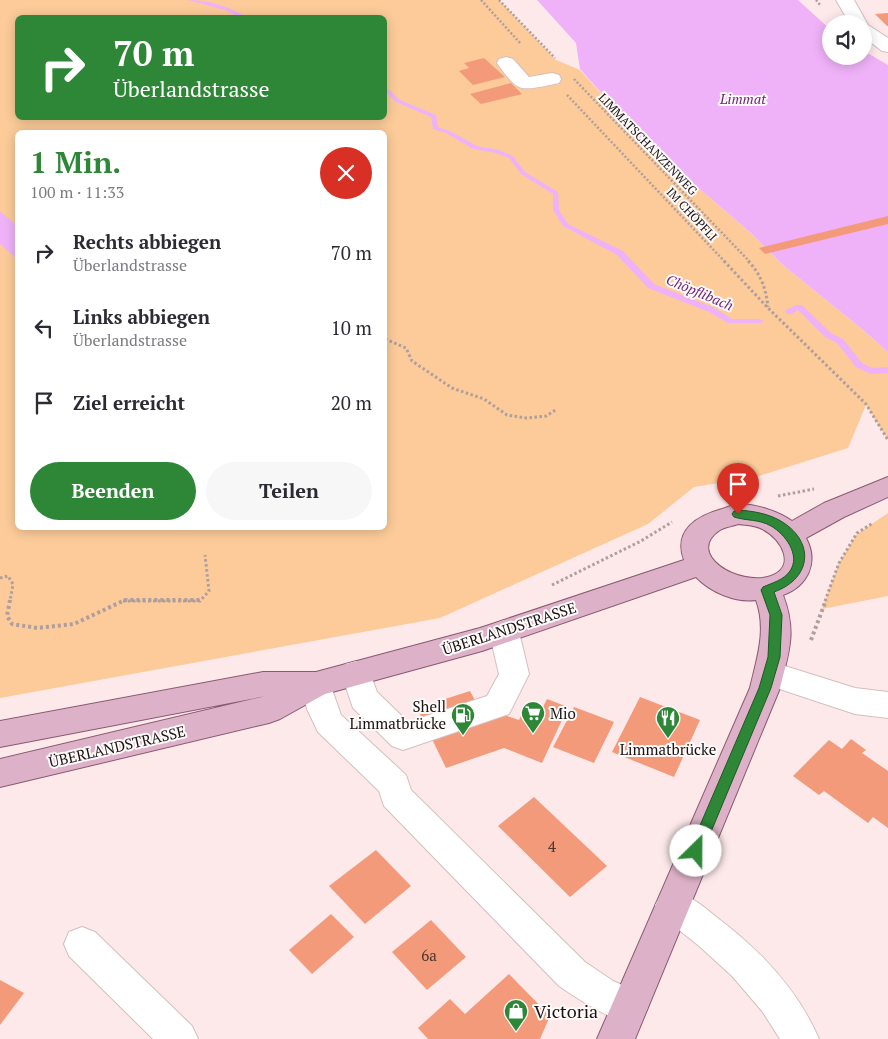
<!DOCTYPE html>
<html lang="de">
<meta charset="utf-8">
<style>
body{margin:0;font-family:"PT Serif",serif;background:#f7f7f7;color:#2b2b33;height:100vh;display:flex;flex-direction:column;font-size:19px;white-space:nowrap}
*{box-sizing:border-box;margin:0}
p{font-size:16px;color:#7c7c81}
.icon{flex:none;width:28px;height:28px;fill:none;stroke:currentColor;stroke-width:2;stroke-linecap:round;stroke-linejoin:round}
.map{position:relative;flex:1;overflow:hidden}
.side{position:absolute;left:15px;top:130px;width:372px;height:400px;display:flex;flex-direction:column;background:#fff;border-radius:8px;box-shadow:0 2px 12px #0003}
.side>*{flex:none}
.guide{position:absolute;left:15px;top:15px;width:372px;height:105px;border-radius:8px;box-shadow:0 2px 12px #0003;background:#2e8737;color:#fff;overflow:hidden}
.tools{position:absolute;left:822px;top:15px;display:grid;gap:10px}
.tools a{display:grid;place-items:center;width:50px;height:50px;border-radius:50%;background:#fff;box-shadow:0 2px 12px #0003;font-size:25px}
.pin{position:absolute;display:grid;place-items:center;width:42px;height:42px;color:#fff;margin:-51px -21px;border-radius:50% 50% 50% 0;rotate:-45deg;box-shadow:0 0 5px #0007}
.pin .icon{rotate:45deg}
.me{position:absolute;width:55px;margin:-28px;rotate:23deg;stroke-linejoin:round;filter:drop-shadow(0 0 4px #0008)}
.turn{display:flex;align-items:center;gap:18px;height:105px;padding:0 15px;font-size:22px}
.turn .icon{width:65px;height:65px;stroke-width:2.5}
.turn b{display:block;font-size:35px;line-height:42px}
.round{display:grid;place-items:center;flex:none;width:52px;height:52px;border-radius:26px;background:#f7f7f7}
.summary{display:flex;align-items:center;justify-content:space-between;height:85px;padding:0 15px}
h1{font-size:30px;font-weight:700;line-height:38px;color:#2e8737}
.primary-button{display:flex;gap:10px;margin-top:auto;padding:10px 15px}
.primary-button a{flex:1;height:58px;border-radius:30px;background:#2e8737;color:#fff;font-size:20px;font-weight:700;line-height:58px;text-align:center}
.primary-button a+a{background:#f7f7f7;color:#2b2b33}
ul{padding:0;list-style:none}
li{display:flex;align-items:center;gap:15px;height:75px;padding:0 15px}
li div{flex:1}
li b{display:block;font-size:19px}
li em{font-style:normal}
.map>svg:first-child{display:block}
.green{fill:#fccb99;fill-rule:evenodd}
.water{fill:#efb2f8}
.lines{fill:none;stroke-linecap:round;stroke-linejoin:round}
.stream{fill:#efb2f8;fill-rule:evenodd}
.building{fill:#f29a7a}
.minor-casing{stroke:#d3bfc0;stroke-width:2}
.major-casing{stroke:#8a5971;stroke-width:2}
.path-far2{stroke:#ae9e9e;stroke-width:2.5;stroke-dasharray:2 2;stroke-linecap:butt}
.path-far1{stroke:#ae9e9e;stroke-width:3;stroke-dasharray:2.5 2.5;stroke-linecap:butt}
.path{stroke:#ae9e9e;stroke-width:4;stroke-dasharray:3 3;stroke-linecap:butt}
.minor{fill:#fff;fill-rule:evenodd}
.major{fill:#ddb2c8;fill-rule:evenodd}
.route{fill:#2e8737;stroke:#1e5824}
.labels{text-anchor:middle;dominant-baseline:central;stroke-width:4;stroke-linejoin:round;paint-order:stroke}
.far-street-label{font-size:12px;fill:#191313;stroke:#fefafa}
.far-water-label{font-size:14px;font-style:italic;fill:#6d2678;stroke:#fefafa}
.street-label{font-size:15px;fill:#191313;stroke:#fefafa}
.poi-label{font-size:15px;fill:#191313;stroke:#fefafa;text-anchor:end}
.near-number-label{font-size:15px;fill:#4f352d}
.near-poi-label{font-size:18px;fill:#191313;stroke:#fefafa;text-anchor:start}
</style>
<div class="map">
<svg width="888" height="1039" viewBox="0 0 888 1039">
<rect width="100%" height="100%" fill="#fde9e9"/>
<path class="green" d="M0,0H499L556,60L580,70L642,139L752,234L784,266L862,329L888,352V440L866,405L848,448L756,477L694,487L648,524L440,618L0,698ZM18,18H385V118H18ZM18,132H385V528H18Z
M888,513V596L822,609L839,563L857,534Z"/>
<path class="water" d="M537,0H798L831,30V56H864V51L888,65V352L862,329L784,266L752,234L642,139L580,69L576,43Z
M0,211L17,226V259L0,244Z"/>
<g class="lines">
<path class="stream" d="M188,0C209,0 231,7 248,18H240L225,10Z
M385,86L400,100L436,115L438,127L450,131L477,146L499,150L513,156L525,172L558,192L559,210L568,224L623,251L654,284L715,308L732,319H760L764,321L760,323H728L709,312L648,288L617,255L563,226L553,210V194L521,174L509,158L496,153L473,149L446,133L433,129L431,117L396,102L385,91Z
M796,305H802L831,333L843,339L862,363L872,368L888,367V373L871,374L856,367L837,343L825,337L798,310L792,314H786V310Z"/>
</g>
<path class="building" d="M888,13V26H887L875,14Z
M484,58L505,77L473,85L459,71L469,68L464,63Z
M511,83L522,94L481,104L470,94Z
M888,216V224L765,254L759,248Z
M470,691L478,706L519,720L526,705L541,711L547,699L568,707L542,763L504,748L446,768L417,708Z
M640,697L700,720L674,777L612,752Z
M574,707L614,722L594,763L553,747Z
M851,739L866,750L862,753L888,771V828L873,817L868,823L824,791L819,795L793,776L829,740L842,749Z
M534,797L607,866L570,897L498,826Z
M376,850L411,886L365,924L329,886Z
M331,914L354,937L312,974L289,950Z
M431,920L466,957L427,990L392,952Z
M509,974L550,1016L540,1039H428L418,1028L450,999L465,1014Z
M0,980L24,993L0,1025Z"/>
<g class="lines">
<g class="minor-casing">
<path id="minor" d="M836,0H854L868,25L888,38V52L882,51L864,37V24H850Z
M506,57L513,59L529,77L552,73L559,75L561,79L559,83C550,85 526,91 519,87C511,83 502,70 497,63L499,59Z
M504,620L514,624L519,632L529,674L509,714L403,750L392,746L353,708L341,673L345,664L356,661L367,664L377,692L408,722L487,696L499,674L489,632L494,624Z
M769,661L855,688L888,692V718L855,714L758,682L754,673L758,664Z
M316,672L327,675L341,715L406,775L411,790L585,962L613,981L642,994L648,1007L642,1020L629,1025C604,1015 582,1002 559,986L384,806L379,791L318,732L307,709L301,684L305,675Z
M673,889C689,895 702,905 715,916C759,949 797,988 819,1039H780L762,1011L732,976L698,945L661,916L655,905L661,894Z
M82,927L95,932L192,1026L198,1039H153L69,956L64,944L69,932Z"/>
</g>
<g class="major-casing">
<path id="major" d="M888,477V497L844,517L806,538C819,562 808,586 783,595C797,632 789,651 780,688L635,1039H597L750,688C757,658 767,630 756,600C736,603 710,592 696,577L482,651L325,694L280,719L269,723L0,787V759L266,696L0,747V721L263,672H316L480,628L684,560C673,530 697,516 722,509C728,507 734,504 740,504C758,505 778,511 792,521L824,503ZM738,524C747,525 756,525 764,530C781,539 797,566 771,576C739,587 684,554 720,530C725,527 733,526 738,524Z"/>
</g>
<path class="path-far2" d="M481,0L521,44
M499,0L555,58
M816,0L821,6
M574,79L750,262
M567,95L725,262"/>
<path class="path-far1" d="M724,261L768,308L866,404L888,440
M748,261C761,274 766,289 768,307
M385,339L406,348L412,361L452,388L484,399L507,415L526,418L546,416L557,409
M778,496L814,489
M0,578L8,576L13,584L10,601
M552,585L641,541L672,522
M123,601H200L209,591L205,555
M825,601L839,563L857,533L873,523"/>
<path class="path" d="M10,600L7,616L12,624L37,628L74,624L125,600H201
M811,640L826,600"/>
<use href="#minor" class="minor"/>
<use href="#major" class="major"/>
</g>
<path class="route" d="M738,510C752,511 766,513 779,520C815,540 813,578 774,592L782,615L780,657L771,688L703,851L701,855L696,857L691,855L689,851L759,688L768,657L770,615L761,590L763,587C772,583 784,580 790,571C801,555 785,534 771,526C759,519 746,521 734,517L732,514L734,511Z"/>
<defs>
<g id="supermarket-pin" transform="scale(1.25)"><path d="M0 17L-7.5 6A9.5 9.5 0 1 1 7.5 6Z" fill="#2e8737" stroke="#fefafa"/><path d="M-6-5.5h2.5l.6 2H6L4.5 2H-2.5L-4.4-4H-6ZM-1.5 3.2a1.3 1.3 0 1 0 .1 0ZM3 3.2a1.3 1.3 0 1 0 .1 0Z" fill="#fff"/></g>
<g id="fuel-pin" transform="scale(1.25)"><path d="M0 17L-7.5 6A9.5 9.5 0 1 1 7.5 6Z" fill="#2e8737" stroke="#fefafa"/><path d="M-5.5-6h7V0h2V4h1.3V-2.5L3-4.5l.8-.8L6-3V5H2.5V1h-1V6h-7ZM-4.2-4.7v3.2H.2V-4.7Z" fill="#fff"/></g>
<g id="restaurant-pin" transform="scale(1.25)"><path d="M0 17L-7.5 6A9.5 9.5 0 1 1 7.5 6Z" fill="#2e8737" stroke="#fefafa"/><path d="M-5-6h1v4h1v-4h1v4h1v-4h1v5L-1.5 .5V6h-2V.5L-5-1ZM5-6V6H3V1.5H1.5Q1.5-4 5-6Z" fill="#fff"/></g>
<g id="shop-pin" transform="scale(1.25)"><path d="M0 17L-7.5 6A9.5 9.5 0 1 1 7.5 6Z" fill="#2e8737" stroke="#fefafa"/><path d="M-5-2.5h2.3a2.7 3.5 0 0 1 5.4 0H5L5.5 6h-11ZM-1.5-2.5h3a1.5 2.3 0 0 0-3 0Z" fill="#fff"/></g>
</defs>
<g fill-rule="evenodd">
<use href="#supermarket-pin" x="533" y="713"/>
<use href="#fuel-pin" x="463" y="715"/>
<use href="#restaurant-pin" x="668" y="718"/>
<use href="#shop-pin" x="516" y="1011"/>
</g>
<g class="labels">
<g class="far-street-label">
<text transform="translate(648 144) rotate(46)">LIMMATSCHANZENWEG</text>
<text transform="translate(692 214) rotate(47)">IM CHÖPFLI</text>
</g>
<g class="far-water-label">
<text x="743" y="98">Limmat</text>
<text transform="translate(700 292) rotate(23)">Chöpflibach</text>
</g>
<g class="street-label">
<text transform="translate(509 628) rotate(-18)">ÜBERLANDSTRASSE</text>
<text transform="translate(117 746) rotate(-13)">ÜBERLANDSTRASSE</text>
</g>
<g class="poi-label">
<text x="446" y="706">Shell<tspan x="446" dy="17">Limmatbrücke</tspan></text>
<text x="550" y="713" text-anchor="start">Mio</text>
<text x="668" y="749" text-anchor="middle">Limmatbrücke</text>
</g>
<g class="near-number-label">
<text x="552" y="846">4</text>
<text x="429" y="955">6a</text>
</g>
<g class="near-poi-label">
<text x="534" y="1011">Victoria</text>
</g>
</g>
</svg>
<div class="tools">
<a><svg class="icon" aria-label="sound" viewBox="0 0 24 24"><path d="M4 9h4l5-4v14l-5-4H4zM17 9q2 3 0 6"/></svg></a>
</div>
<div class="pin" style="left:738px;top:514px;background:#d93025"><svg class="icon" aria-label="arrive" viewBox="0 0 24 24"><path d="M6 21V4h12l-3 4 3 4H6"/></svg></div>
<svg class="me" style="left:696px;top:851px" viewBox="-20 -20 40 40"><circle r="19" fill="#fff"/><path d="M0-13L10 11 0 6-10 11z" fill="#2e8737"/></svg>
<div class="guide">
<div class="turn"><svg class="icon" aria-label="right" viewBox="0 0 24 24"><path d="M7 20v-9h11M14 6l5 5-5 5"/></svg><div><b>70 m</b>Überlandstrasse</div></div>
</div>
<section class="side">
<div class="summary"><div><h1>1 Min.</h1><p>100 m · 11:33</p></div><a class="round" style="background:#d93025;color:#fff"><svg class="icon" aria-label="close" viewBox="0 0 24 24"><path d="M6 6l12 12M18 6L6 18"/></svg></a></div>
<ul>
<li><svg class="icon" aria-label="right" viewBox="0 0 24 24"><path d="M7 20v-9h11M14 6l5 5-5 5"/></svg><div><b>Rechts abbiegen</b><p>Überlandstrasse</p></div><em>70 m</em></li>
<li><svg class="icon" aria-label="left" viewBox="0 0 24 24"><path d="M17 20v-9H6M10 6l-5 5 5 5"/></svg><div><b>Links abbiegen</b><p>Überlandstrasse</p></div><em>10 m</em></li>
<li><svg class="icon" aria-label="arrive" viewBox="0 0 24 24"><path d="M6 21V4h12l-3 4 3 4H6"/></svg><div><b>Ziel erreicht</b></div><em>20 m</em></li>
</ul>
<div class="primary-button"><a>Beenden</a><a>Teilen</a></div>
</section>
</div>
